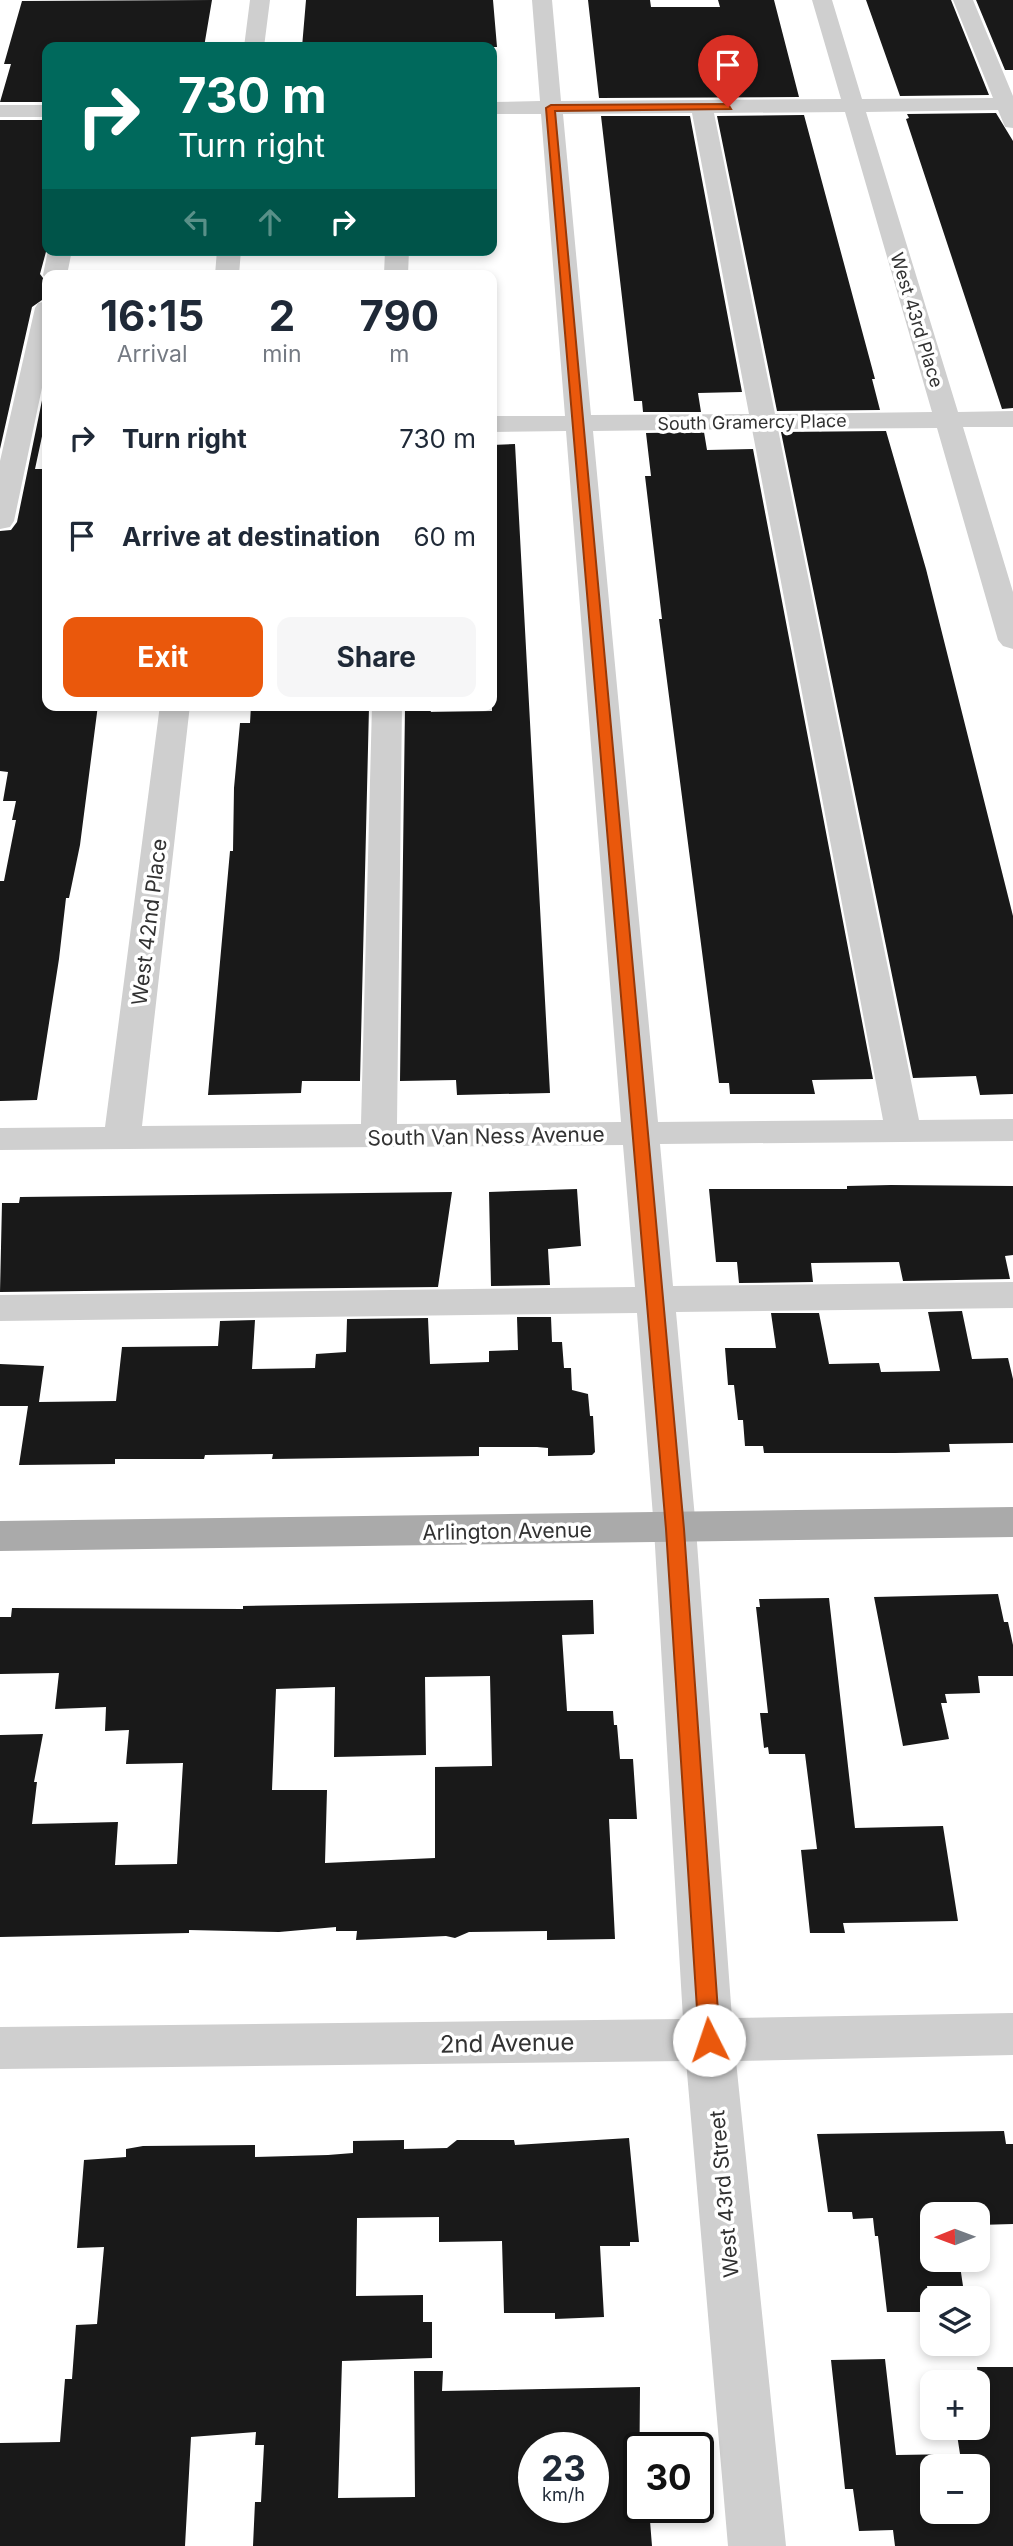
<!DOCTYPE html>
<meta charset="utf-8">
<style>
body{margin:0;font-family:Inter,sans-serif;background:#f6f6f7;color:#1f2937;height:100vh;display:flex;flex-direction:column;font-size:26px;white-space:nowrap}
*{box-sizing:border-box;margin:0}
p{font-size:23px;color:#747a83}
.icon{flex:none;width:38px;height:38px;fill:none;stroke:currentColor;stroke-width:2;stroke-linecap:round;stroke-linejoin:round}
.map{position:relative;flex:1;overflow:hidden}
.drawer{position:absolute;left:42px;top:270px;width:455px;height:441px;display:flex;flex-direction:column;background:#fff;border-radius:14px;box-shadow:0 4px 10px #0003}
.drawer>*{flex:none}
.banner{position:absolute;left:42px;top:42px;width:455px;height:214px;border-radius:14px;box-shadow:0 4px 10px #0003;background:#00695c;color:#fff;overflow:hidden}
.needle{width:46px;rotate:269deg}
.controls{position:absolute;left:920px;top:2202px;display:grid;gap:14px}
.controls a{display:grid;place-items:center;width:70px;height:70px;border-radius:14px;background:#fff;box-shadow:0 4px 10px #0003;font-size:35px}
.speed{position:absolute;left:518px;top:2432px;display:flex;gap:14px;font-size:35px;font-weight:700;text-align:center}
.speed>*{display:grid;place-content:center;width:91px;height:91px;border-radius:50%;background:#fff;box-shadow:0 4px 10px #0003;line-height:1}
.speed small{font-size:18px;font-weight:400}
.speed .limit{border:4px solid #111;border-radius:10px;background:#fff;color:#111}
.pin{position:absolute;display:grid;place-items:center;width:60px;height:60px;color:#fff;margin:-72px -30px;border-radius:50% 50% 50% 0;rotate:-45deg;box-shadow:0 0 7px #0007}
.pin .icon{rotate:45deg}
.me{position:absolute;width:77px;margin:-38px;rotate:356deg;stroke-linejoin:round;filter:drop-shadow(0 0 5px #0008)}
.turn{display:flex;align-items:center;gap:24px;height:147px;padding:0 21px;font-size:32px}
.turn .icon{width:91px;height:91px;stroke-width:2.5}
.turn b{display:block;font-size:49px;line-height:60px}
.lanes{display:flex;align-items:center;height:66px;padding:0 21px;background:#0003;justify-content:center;gap:35px;direction:ltr}
.lanes .off{opacity:.35}
.eta{display:flex;justify-content:space-evenly;align-items:center;height:119px;text-align:center}
.eta b{font-size:42px;font-weight:700;line-height:49px}
.primary-button{display:flex;gap:14px;margin-top:auto;padding:14px 21px}
.primary-button a{flex:1;height:80px;border-radius:14px;background:#ea580c;color:#fff;font-size:28px;font-weight:700;line-height:80px;text-align:center}
.primary-button a+a{background:#f6f6f7;color:#1f2937}
ul{padding:0;list-style:none}
li{display:flex;align-items:center;gap:21px;height:98px;padding:0 21px}
li div{flex:1}
li b{display:block;font-size:26px}
li em{font-style:normal}
.map>svg:first-child{display:block}
.building{fill:#191919;fill-rule:evenodd}
.lines{fill:none;stroke-linecap:round;stroke-linejoin:round}
.minor{fill:#cfcfcf;fill-rule:evenodd}
.major{fill:#aaa;fill-rule:evenodd}
.route{fill:#ea580c;stroke:#983908;stroke-width:2}
.labels{text-anchor:middle;dominant-baseline:central;stroke-width:7;stroke-linejoin:round;paint-order:stroke}
.far-street-label{font-size:18px;fill:#323232;stroke:#fff}
.street-label{font-size:21px;fill:#323232;stroke:#fff}
.near-street-label{font-size:24px;fill:#323232;stroke:#fff}
</style>
<div class="map">
<svg width="1013" height="2546" viewBox="0 0 1013 2546">
<rect width="100%" height="100%" fill="#fff"/>
<path class="building" d="M212,0L204,47H145L146,44L47,47V102H0L11,64H4L22,1Z
M306,0H493L497,47H302Z
M588,0H650L651,7H720L718,0H774L799,97L599,98Z
M866,0H951L989,95L900,96Z
M976,0H1013V70H1005Z
M996,113L1013,141V408L1002,409L906,119L909,118L907,114Z
M804,115L875,379H872L880,410L777,411L717,116Z
M601,116H690L742,392L698,393L701,412H643L642,401H634Z
M0,120H47V248L40,274L46,282L42,300L32,307L0,449Z
M47,376V413L35,469H47V705H98L80,845L69,898H66L59,959L37,1100L0,1101V881H4L16,820H12L16,801H3L8,772L0,771V531L11,530L17,522Z
M886,431L926,569L1013,916V1094L980,1095L976,1076L913,1078L781,432Z
M704,432L707,450L753,449L873,1079L812,1080L815,1094H730L729,1083H719L659,619H662L645,476H651L646,433Z
M515,444L550,1093L457,1095L456,1080L400,1081L405,707H429L431,712L492,711V445Z
M251,705L369,707L360,1081H302L301,1093L208,1095L230,851H233L234,788L240,723H250Z
M891,1185L1013,1186V1255L1005,1256L1010,1279L903,1281L899,1262L811,1263L813,1282L739,1283L737,1262H716L709,1189H847V1186Z
M577,1189L581,1246L548,1249L550,1285L491,1286L489,1192Z
M452,1192L438,1287L0,1292L2,1203H19L20,1197Z
M962,1311L972,1359L1008,1358L1013,1379V1443L949,1444L950,1452L895,1453H764L763,1446H745L743,1420H738L734,1385H728L725,1348H776L771,1313H819L829,1364L879,1363L881,1372L940,1371L928,1312Z
M517,1317H551L552,1342H562L564,1368H571L572,1390L588,1394L590,1416H593L595,1452L592,1455L548,1456V1448L537,1447H479V1456L272,1459L273,1454L205,1455L204,1459H115V1464L19,1465L28,1406H0V1364L44,1366L39,1402L116,1401L122,1347L218,1346L220,1321L255,1320L252,1369L315,1368L316,1354L346,1352L347,1319L428,1318L430,1364L489,1362V1351L518,1350Z
M998,1594L1004,1622H1008L1013,1645V1676H978L980,1693L945,1694L947,1703H941L949,1739L903,1746L874,1597Z
M829,1598L855,1828L943,1826L958,1921L843,1923L845,1933H810L801,1850L817,1849L805,1754H769L768,1747L764,1748L760,1713H768L756,1607H760L759,1599Z
M593,1600L594,1634L562,1635L567,1711H613L614,1725H617L620,1759H633L637,1819H609L615,1939L547,1940V1931L469,1932L455,1938L446,1936L356,1940L357,1931H336V1927L279,1932L189,1930V1933L0,1937V1735L43,1734L34,1782H37L32,1824L118,1822L115,1865L177,1864L183,1763L126,1764L129,1730L105,1731L106,1707L55,1709L59,1673L0,1674V1617H11L12,1608L243,1609V1606ZM490,1676L492,1766L435,1767V1858L325,1863L327,1790H272L276,1689L335,1687L334,1757L426,1755L425,1677Z
M1004,2131L1006,2144H1013V2224L978,2225V2214H933V2259H959L963,2286H927L931,2312H887L878,2236H875L873,2218L853,2219L852,2212H828L817,2134Z
M629,2138L639,2242H630V2246H600L604,2317L555,2319V2313H504L502,2241L439,2242V2217L357,2218L356,2296L423,2295V2322H432V2358L342,2361L338,2498L415,2497L414,2371H443L442,2391L640,2387L639,2508H649L652,2546H253L255,2502H261L264,2445H255L256,2432L191,2437L185,2546H0V2443L60,2442L65,2379H72L76,2325L97,2324L104,2247L77,2248L84,2160L126,2157V2149L143,2146L255,2145V2157L328,2155L353,2153V2141L404,2140V2149L447,2148L457,2140H514L515,2145ZM534,2448H593V2508H534Z
M885,2359L896,2455L960,2454L956,2428H986L977,2367H1013V2546H895L893,2530L859,2531L853,2489H845L831,2360ZM933,2466H978V2511H933Z"/>
<g class="lines">
<path class="minor" d="M250,0H270L264,47H244Z
M532,0H552L561,101L841,99L812,0H832L862,99L993,98L953,0H973L1013,96V128L1005,127L998,110L866,112L958,412L1013,411V427H963L1013,592V649L1003,646L998,640L937,428L778,429L919,1120L1013,1119V1141L660,1144L673,1286L1013,1282V1308L676,1312L696,1529L732,2018L1013,2013V2055L736,2061L786,2546H728L686,2061L0,2069V2027L683,2019L654,1529L637,1313L0,1321V1295L635,1287L623,1145L0,1150V1128L105,1127L160,705H190L142,1126L361,1124L372,705H402L397,1124L621,1122L566,431L492,432V416H565L541,114H492V102L540,101ZM845,112L932,412L775,414L714,113ZM692,113L749,414L591,415L563,114ZM752,429L883,1120L658,1122L593,431Z
M0,105H47V117H0Z
M48,250H72L67,275H47V280L43,275Z
M217,250H241L239,275H215Z
M385,250H409L408,275H384Z
M47,301V364L14,521L10,527L0,529V461L35,308L38,303Z"/>
<path class="major" d="M1013,1507V1537L0,1551V1521Z"/>
</g>
<path class="route" d="M728,104L731,109L555,111L684,1529L720,2040L717,2047L709,2049L702,2047L699,2040L666,1529L546,108L551,105Z"/>
<g class="labels">
<g class="far-street-label">
<text transform="translate(917 320) rotate(73)">West 43rd Place</text>
<text transform="translate(752 422) rotate(-1)">South Gramercy Place</text>
</g>
<g class="street-label">
<text transform="translate(149 922) rotate(-83)">West 42nd Place</text>
<text transform="translate(486 1136) rotate(-1)">South Van Ness Avenue</text>
<text transform="translate(507 1531) rotate(-1)">Arlington Avenue</text>
<text transform="translate(724 2194) rotate(-95)">West 43rd Street</text>
</g>
<g class="near-street-label">
<text transform="translate(507 2043) rotate(-1)">2nd Avenue</text>
</g>
</g>
</svg>
<div class="controls">
<a><svg class="needle" viewBox="-14 -14 28 28"><path d="M0-13l5 13h-10z" fill="#e53935"/><path d="M0 13l5-13h-10z" fill="#747a83"/></svg></a>
<a><svg class="icon" aria-label="layers" viewBox="0 0 24 24"><path d="M12 4l9 5-9 5-9-5zM3 14l9 5 9-5"/></svg></a>
<a>+</a>
<a>−</a>
</div>
<div class="speed"><div>23<small>km/h</small></div><div class="limit">30</div></div>
<div class="pin" style="left:728px;top:107px;background:#d93025"><svg class="icon" aria-label="arrive" viewBox="0 0 24 24"><path d="M6 21V4h12l-3 4 3 4H6"/></svg></div>
<svg class="me" style="left:709px;top:2040px" viewBox="-20 -20 40 40"><circle r="19" fill="#fff"/><path d="M0-13L10 11 0 6-10 11z" fill="#ea580c"/></svg>
<div class="banner">
<div class="turn"><svg class="icon" aria-label="right" viewBox="0 0 24 24"><path d="M7 20v-9h11M14 6l5 5-5 5"/></svg><div><b>730 m</b>Turn right</div></div>
<div class="lanes"><svg class="icon off" aria-label="left" viewBox="0 0 24 24"><path d="M17 20v-9H6M10 6l-5 5 5 5"/></svg><svg class="icon off" aria-label="ahead" viewBox="0 0 24 24"><path d="M12 20V5M6 11l6-6 6 6"/></svg><svg class="icon" aria-label="right" viewBox="0 0 24 24"><path d="M7 20v-9h11M14 6l5 5-5 5"/></svg></div>
</div>
<section class="drawer">
<div class="eta">
<div><b>16:15</b><p>Arrival</p></div>
<div><b>2</b><p>min</p></div>
<div><b>790</b><p>m</p></div>
</div>
<ul>
<li><svg class="icon" aria-label="right" viewBox="0 0 24 24"><path d="M7 20v-9h11M14 6l5 5-5 5"/></svg><div><b>Turn right</b></div><em>730 m</em></li>
<li><svg class="icon" aria-label="arrive" viewBox="0 0 24 24"><path d="M6 21V4h12l-3 4 3 4H6"/></svg><div><b>Arrive at destination</b></div><em>60 m</em></li>
</ul>
<div class="primary-button"><a>Exit</a><a>Share</a></div>
</section>
</div>
